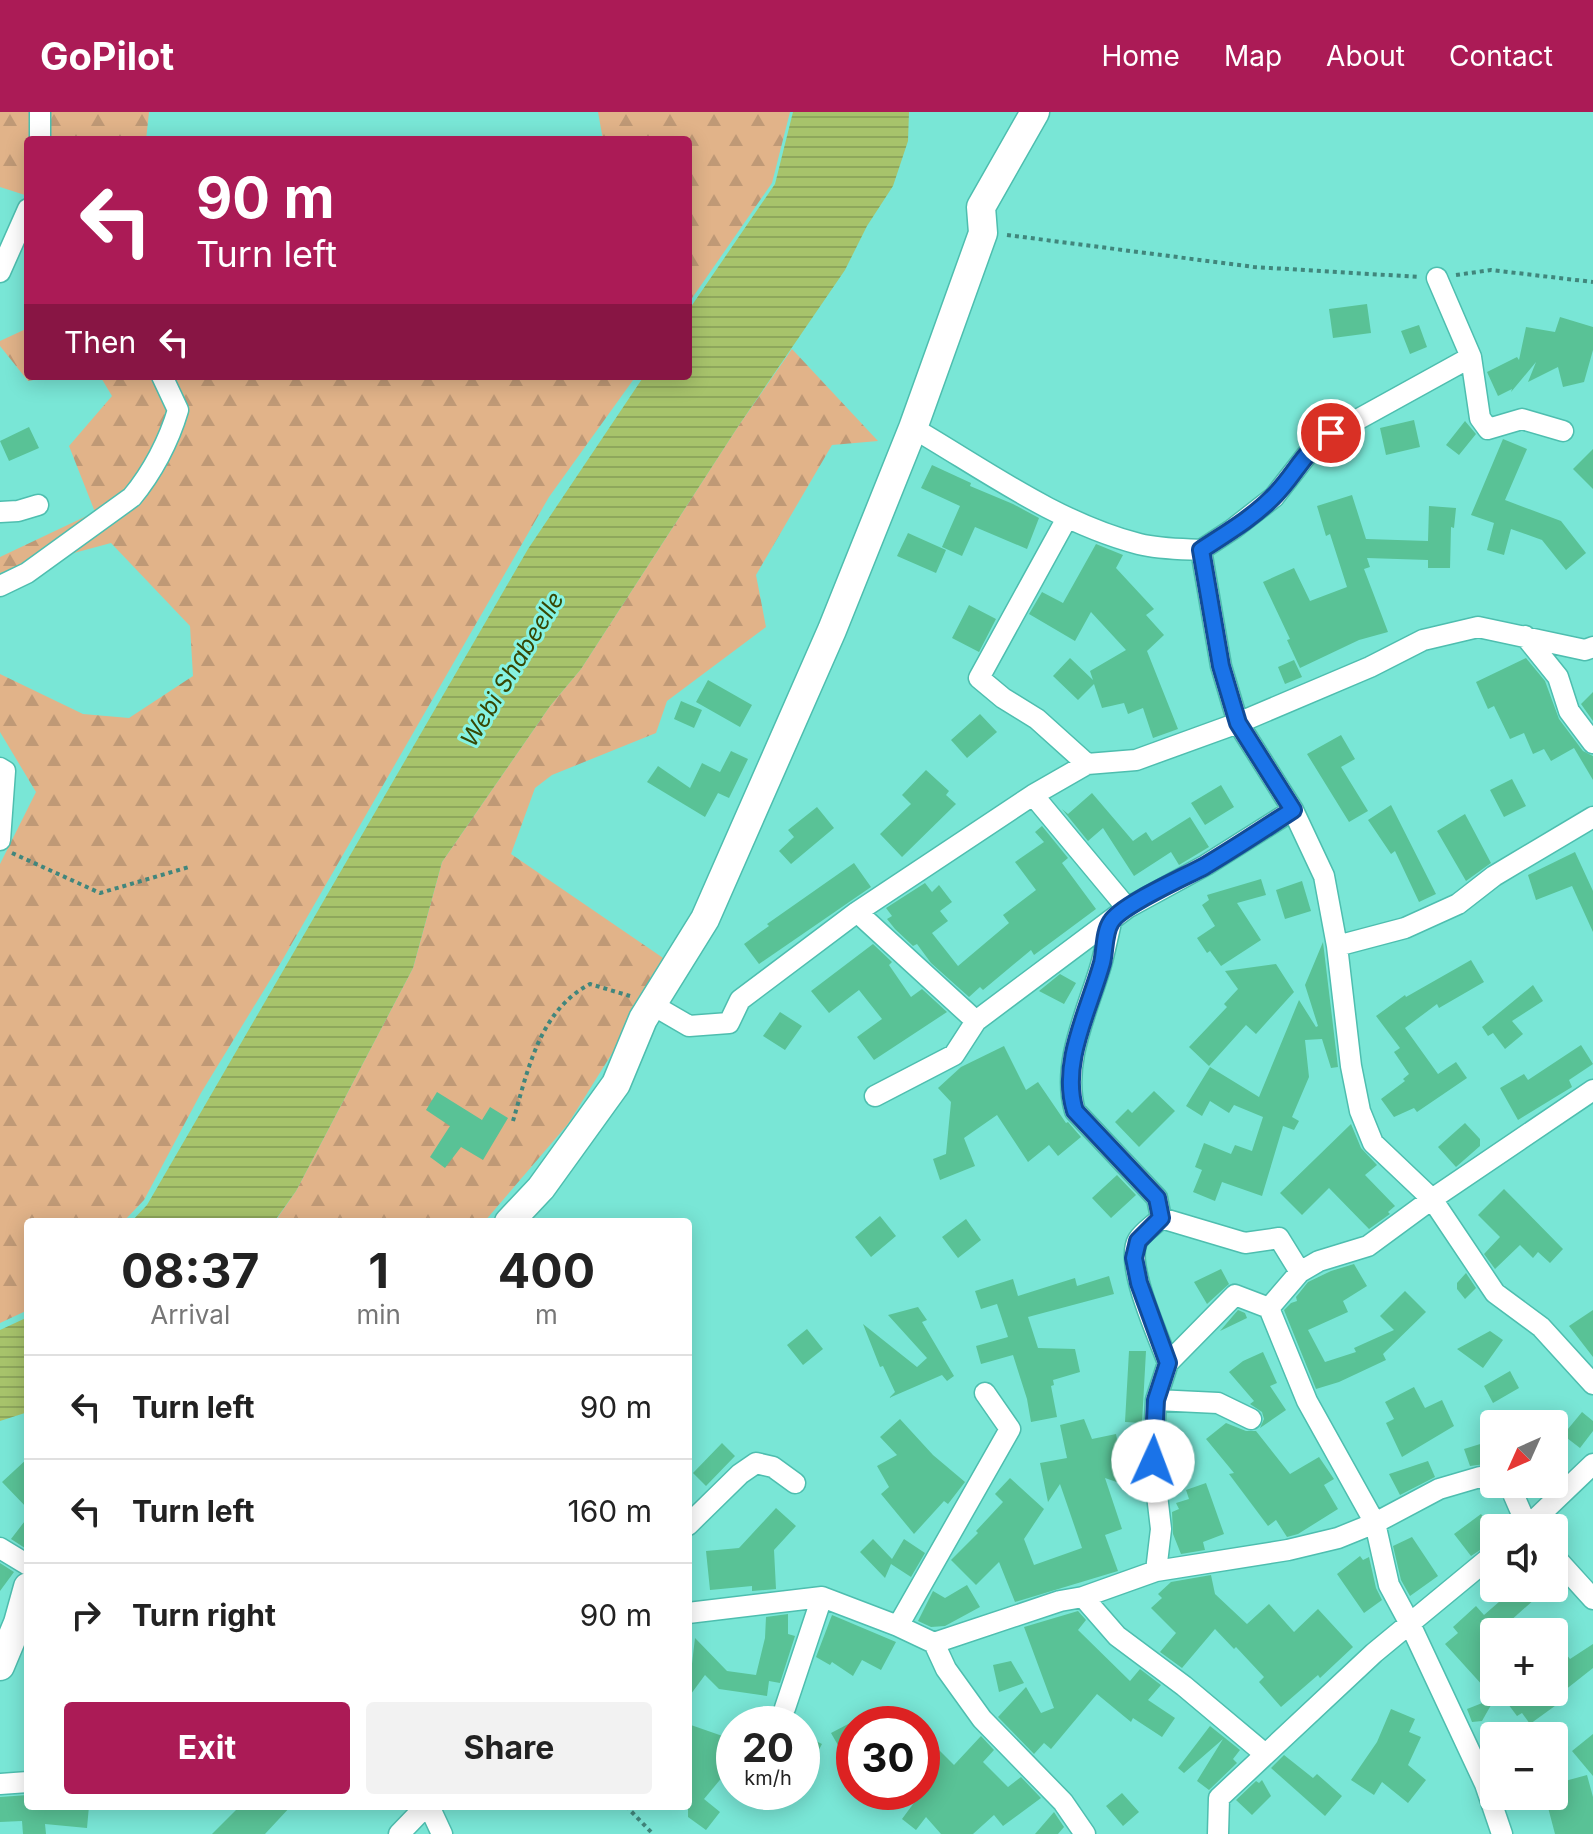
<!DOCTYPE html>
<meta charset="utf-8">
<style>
body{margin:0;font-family:Inter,sans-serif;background:#f2f2f2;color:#222;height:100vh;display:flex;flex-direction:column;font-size:30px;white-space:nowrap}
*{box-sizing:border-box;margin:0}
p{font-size:26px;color:#767676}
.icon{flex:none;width:44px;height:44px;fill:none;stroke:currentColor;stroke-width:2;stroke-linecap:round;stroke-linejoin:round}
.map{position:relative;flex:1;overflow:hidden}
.side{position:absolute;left:24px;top:1106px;width:668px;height:592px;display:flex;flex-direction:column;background:#fff;border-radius:8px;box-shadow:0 4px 20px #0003}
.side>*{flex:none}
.top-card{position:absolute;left:24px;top:24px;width:668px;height:244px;border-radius:8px;box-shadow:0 4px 20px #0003;background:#ab1b56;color:#fff;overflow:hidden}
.needle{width:52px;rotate:225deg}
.buttons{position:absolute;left:1480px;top:1298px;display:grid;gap:16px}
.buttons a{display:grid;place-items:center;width:88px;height:88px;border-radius:8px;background:#fff;box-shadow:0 4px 20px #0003;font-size:40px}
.speed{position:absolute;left:716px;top:1594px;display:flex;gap:16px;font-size:40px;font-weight:700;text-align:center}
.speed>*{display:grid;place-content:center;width:104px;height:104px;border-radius:50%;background:#fff;box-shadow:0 4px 20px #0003;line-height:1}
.speed small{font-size:20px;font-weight:400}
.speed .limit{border:12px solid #d22;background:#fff;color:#111}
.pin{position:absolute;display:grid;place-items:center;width:68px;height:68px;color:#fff;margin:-34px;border:4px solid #fff;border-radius:50%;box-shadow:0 2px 8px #0007}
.me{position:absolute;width:88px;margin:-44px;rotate:2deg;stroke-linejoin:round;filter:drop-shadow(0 0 6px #0008)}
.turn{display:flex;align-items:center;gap:28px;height:168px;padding:0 40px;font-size:36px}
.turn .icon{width:104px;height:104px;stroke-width:2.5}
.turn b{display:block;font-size:56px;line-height:68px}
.then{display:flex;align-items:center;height:76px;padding:0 40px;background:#0003;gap:16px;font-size:30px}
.eta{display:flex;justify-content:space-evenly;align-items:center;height:136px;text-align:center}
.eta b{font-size:48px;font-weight:700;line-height:56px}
.primary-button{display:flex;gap:16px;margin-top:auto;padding:16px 40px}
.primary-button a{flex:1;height:92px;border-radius:8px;background:#ab1b56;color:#fff;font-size:32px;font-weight:700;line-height:92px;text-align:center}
.primary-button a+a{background:#f2f2f2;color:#222}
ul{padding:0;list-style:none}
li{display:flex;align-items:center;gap:24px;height:104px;padding:0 40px;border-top:2px solid #e0e0e0}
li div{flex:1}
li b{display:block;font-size:30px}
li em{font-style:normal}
header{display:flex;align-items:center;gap:48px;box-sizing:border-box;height:112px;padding:0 40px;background:#ab1b56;color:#fff}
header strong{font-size:38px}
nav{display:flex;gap:44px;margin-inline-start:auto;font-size:28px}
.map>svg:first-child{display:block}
.forest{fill:url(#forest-firs)}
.water{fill:url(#water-rules)}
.building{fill:#59c296}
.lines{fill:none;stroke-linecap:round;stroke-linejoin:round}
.street-casing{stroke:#4ebeaf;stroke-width:23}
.secondary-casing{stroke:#4ebeaf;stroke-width:31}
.path{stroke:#41867c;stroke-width:4;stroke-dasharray:4 4;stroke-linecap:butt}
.street{stroke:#fff;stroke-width:20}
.secondary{stroke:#fff;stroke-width:28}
.route-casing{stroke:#114b97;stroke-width:20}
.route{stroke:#1a73e8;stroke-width:14}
.labels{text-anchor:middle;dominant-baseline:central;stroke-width:6;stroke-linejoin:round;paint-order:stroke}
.water-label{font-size:24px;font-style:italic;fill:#374704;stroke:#86f3e3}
</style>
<header>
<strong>GoPilot</strong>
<nav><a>Home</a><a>Map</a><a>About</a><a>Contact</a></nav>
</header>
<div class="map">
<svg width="1593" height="1722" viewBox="0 0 1593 1722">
<defs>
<pattern id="forest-firs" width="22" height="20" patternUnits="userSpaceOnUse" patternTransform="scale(2)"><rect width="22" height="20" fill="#e1b389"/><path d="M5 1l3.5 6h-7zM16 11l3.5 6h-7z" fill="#bf9976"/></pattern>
<pattern id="water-rules" width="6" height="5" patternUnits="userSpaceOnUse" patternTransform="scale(2)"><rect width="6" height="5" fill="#a7c36b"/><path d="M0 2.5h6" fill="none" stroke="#8ea75c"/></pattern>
</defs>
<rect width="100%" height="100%" fill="#79e6d6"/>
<path class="forest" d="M0,0H149L146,28H28V84L0,75Z
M598,0H790L772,71L688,192V28H603Z
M28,216V264H54L28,269L0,234V229Z
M792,237L878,329L832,333L756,463L766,515L667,589L656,621L552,663L535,676L511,742L669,850L568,1012L484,1110H279L278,1105L296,1079L413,856L442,750L550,594L581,557L739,313Z
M100,264H636L549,385L283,847L201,981L144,1088L123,1110H28V1198L0,1211V752L36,680L0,620V562L83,602L129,606L193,564L190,514L111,431L0,461V445L95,400L69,334L112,284Z"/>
<path class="water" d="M793,0H909L908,29L893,74L867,114L845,158L739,313L581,557L550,594L442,750L413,856L296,1079L274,1110H131L147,1093L528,437L644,264H688V199L775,72Z
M28,1205V1300L0,1309V1218Z"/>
<path class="building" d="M1367,192L1371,221L1333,226L1329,197Z
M1560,205L1593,215V238L1584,270L1563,275L1558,255L1528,270L1536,250L1511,280L1512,277L1498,284L1487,260L1517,245L1519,248L1526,215L1555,220Z
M1419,213L1427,235L1410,242L1401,219Z
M1414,308L1420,335L1386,343L1380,316Z
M1465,309L1476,322L1459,343L1446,333Z
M29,315L39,336L9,349L0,329Z
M1503,327L1527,337L1505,388L1561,409L1586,441L1566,458L1542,428L1511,417L1504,443L1487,438L1494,411L1471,403Z
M1593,337V377L1573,357Z
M932,353L971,371L970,374L1013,392L1039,406L1027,437L975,415L962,444L942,435L960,394L921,376Z
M1352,383L1366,427L1428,429L1429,394L1456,396L1454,416L1451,415L1450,456H1428V448L1367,446L1370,455L1364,457L1388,520L1359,528L1300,556L1287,528L1290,527L1263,470L1294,456L1310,489L1347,475L1330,422L1326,424L1317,394Z
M908,421L946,438L936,461L897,444Z
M1096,432L1123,443L1116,456L1154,497L1146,503L1164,523L1147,539L1178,617L1153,626L1143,596L1128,602L1124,591L1102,596L1094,572L1078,588L1053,564L1070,546L1093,568L1090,559L1126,538L1091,500L1075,529L1029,502L1042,480L1063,491Z
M969,493L996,507L979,540L952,526Z
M1526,546L1545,569L1559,607L1583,639L1593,644V668L1574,636L1551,649L1544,637L1533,642L1524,621L1510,627L1494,594L1488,597L1476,570Z
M1294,548L1302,565L1285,572L1278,555Z
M708,568L752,593L740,615L696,590Z
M1593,580V609L1581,592Z
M681,589L702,598L694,616L674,607Z
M980,602L997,620L967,646L951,628Z
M1341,623L1355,647L1341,655L1368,699L1349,710L1307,642Z
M731,639L748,647L729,686L718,681L705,705L647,670L658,654L690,676L702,651L720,660Z
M926,658L949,679L946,683L956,692L902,745L880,722L911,692L902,683Z
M1512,667L1526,694L1504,705L1490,678Z
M1221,673L1234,695L1205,713L1191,691Z
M1092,681L1133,729L1146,720L1152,729L1190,705L1209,735L1179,753L1171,740L1134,764L1103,716L1088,729L1062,697L1068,702Z
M1391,693L1436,782L1419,790L1395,739L1391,742L1368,708Z
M817,695L834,716L791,752L779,739L794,725L788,718Z
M1465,702L1491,751L1466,769L1437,719Z
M1042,714L1068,746L1062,751L1096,797L1034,843L1031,838L983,878L980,875L969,885L931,851L917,832L913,834L895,817L887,807L892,804L886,796L925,771L932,780L939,773L952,790L940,799L948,809L932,821L958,854L1009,811L1003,803L1036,778L1015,750L1044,730L1035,720Z
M1575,740L1593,779V820L1572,774L1536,788L1528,763Z
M854,751L871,775L759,852L744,832L769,814L767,812Z
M1261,767L1266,783L1237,791L1261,828L1221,854L1210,839L1207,841L1197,826L1215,814L1202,793L1209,788L1207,783Z
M1302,769L1311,799L1285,807L1276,778Z
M1323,830L1338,955L1331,956L1322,927L1305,928L1309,965L1292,1005L1299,1009L1294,1018L1283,1014L1262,1084L1222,1070L1215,1089L1193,1080L1202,1058L1195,1055L1204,1031L1231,1042L1235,1033L1252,1039L1263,1005L1234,993L1229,1001L1210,989L1202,1004L1186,994L1210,955L1259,985L1299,888L1316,915L1318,914L1305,873Z
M873,832L892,850L889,853L911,885L922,877L947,900L874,948L857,925L882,907L859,878L829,901L811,879Z
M1471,848L1484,870L1439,896L1437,892L1405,916L1438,962L1456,950L1467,966L1417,1000L1414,996L1394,1005L1381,987L1405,969L1403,967L1409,962L1394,940L1400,936L1376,904L1405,883L1406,885Z
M1276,852L1294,880L1256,922L1246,913L1209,954L1189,935L1227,895L1224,892L1238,877L1225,859Z
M1060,862L1076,871L1064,892L1039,879Z
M1533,873L1543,889L1512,909L1523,922L1505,937L1493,921L1488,924L1482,915Z
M780,900L802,914L785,938L763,924Z
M1581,933L1593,952L1569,968L1572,975L1518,1008L1500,976L1524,962L1528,968Z
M1004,934L1026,978L1038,970L1066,1011L1068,1010L1081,1025L1058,1044L1049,1033L1028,1050L997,1003L964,1026L975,1054L940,1068L933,1047L946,1042L951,990L938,976L961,955Z
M1154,979L1175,999L1139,1035L1115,1010L1128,997L1132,1001Z
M437,980L482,1008L490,995L508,1006L483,1048L461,1035L445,1056L430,1045L450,1014L426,998Z
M1465,1011L1480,1027V1034L1456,1055L1438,1035Z
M1351,1012L1361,1036L1377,1053L1365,1063L1395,1094L1388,1100L1390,1102L1369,1117L1329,1076L1302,1103L1280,1081Z
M1117,1063L1136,1083L1111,1106L1092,1086Z
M1504,1077L1563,1137L1550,1151L1538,1140L1533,1146L1520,1133L1495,1157L1484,1142L1500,1125L1478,1103Z
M880,1104L896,1124L871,1145L855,1125Z
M966,1107L981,1128L958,1146L942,1125Z
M1354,1152L1367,1174L1343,1189L1348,1200L1308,1218L1325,1250L1356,1240L1354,1236L1394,1218L1380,1204L1405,1179L1426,1200L1383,1242L1386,1248L1339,1270L1316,1277L1284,1198L1291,1191L1297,1189L1296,1185L1308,1170L1331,1159Z
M1221,1157L1229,1172L1207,1192L1194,1170Z
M1466,1161L1476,1176L1465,1187L1457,1177V1171Z
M1109,1164L1114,1182L1028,1205L1038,1236L1075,1237L1080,1260L1053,1268L1054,1273L1051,1274L1057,1305L1031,1310L1027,1287L1013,1243L981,1252L976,1234L1008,1225L997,1192L981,1197L975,1179L1013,1167L1018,1184L1075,1166L1077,1174Z
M918,1195L927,1208L922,1210L954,1264L947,1269L942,1263L889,1286L895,1280L883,1254L880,1255L863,1212L917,1255L927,1246L888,1203Z
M1238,1198L1245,1201L1247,1206L1220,1219Z
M1593,1198V1245L1569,1214Z
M807,1217L823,1237L803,1253L787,1233Z
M1490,1219L1503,1228L1483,1256L1457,1237Z
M1129,1239H1146L1142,1311L1125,1310Z
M1263,1240L1277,1271L1270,1274L1286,1298L1260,1316L1264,1307L1262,1300L1250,1292L1254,1289L1229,1260L1243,1249Z
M1510,1259L1519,1276L1493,1291L1484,1274Z
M1414,1275L1425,1296L1442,1288L1454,1314L1402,1345L1386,1311L1394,1307L1385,1290Z
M1582,1300L1593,1309V1319L1580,1336L1563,1323Z
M900,1307L933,1343L965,1370L948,1392L944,1389L914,1422L881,1382L889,1375L877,1354L897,1343L880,1325Z
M1084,1307L1092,1327L1116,1322L1120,1343L1140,1350L1142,1363L1137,1377L1105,1366L1122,1417L1105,1423L1118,1459L1015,1490L999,1450L976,1473L951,1448L978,1421L976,1419L1003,1390L995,1382L1010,1366L1044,1397L1024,1427L1034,1453L1082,1436L1060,1372L1048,1390L1040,1351L1067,1346L1060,1313Z
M1226,1311L1246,1319H1256L1290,1362L1319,1345L1334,1367L1324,1373L1338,1397L1298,1422L1287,1425L1276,1408L1268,1414L1229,1362L1234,1361L1206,1327Z
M1490,1329L1494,1351L1470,1354L1464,1337Z
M722,1331L735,1344L706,1374L693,1361Z
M28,1346V1397L2,1370Z
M1428,1349L1435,1365L1400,1383L1389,1362Z
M1206,1371L1224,1422L1203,1430L1205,1438L1181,1442L1173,1422L1172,1400L1179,1397L1176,1391L1189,1387L1186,1378Z
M776,1396L796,1414L774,1438L776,1477L752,1479V1474L710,1478L706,1439L739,1436Z
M1481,1402L1494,1420V1429L1471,1444L1454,1422Z
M28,1405V1438L11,1427Z
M1412,1425L1438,1464L1410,1484L1401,1468L1393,1434Z
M873,1427L892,1447L904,1427L925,1441L911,1465L891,1452L885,1466L860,1440Z
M1360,1444L1363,1448L1369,1445L1376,1476L1382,1488L1364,1501L1337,1462Z
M0,1451L14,1460L0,1479Z
M1211,1463L1215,1482L1247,1512L1269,1492L1294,1520L1318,1497L1353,1535L1320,1566L1318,1563L1281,1595L1259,1570L1264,1565L1236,1535L1234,1537L1215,1517L1182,1556L1160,1540L1176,1521L1151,1496L1162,1486L1158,1482L1171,1470Z
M967,1473L980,1495L945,1514L931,1515L918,1509L933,1479L945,1486Z
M1515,1476H1547L1498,1520H1494V1586L1445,1532L1458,1521L1453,1515L1476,1494L1484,1503Z
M1078,1499L1086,1508L1078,1518L1130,1569L1140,1557L1161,1573L1148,1588L1175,1606L1162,1625L1133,1606L1131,1610L1097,1582L1051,1637L1044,1631L1034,1642L998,1605L1026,1575L1041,1601L1054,1596L1024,1515Z
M788,1502V1522L795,1524L780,1571L769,1569L767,1584L719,1577L705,1563L688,1586L695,1526L727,1559L756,1563L765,1526L766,1505Z
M832,1503L896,1530L881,1558L862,1548L853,1564L832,1550L830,1553L816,1545Z
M1554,1527L1570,1547L1593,1532V1556L1555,1586L1559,1591L1530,1612L1522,1601L1517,1604L1499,1580H1550L1554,1585Z
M1011,1549L1024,1571L999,1580L993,1553Z
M1495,1586L1482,1609L1472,1610L1467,1597Z
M1391,1597L1415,1607L1409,1620L1421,1625L1408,1653L1426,1668L1408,1691L1382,1670L1374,1683L1351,1668L1377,1630Z
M854,1609V1661L831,1621Z
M688,1612L734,1628V1651L704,1687L720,1700L706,1718L688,1705Z
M1210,1614L1240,1638L1233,1647L1237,1651L1209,1678L1197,1669L1223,1627L1184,1661L1178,1656Z
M802,1622L822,1632L802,1669Z
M1593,1622V1664L1572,1639Z
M981,1624L994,1638L983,1650L1008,1675L1021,1665L1041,1686L1003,1714L994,1703L973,1722H941L926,1705L916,1718L902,1707L922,1680V1652L937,1636L954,1653Z
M1284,1643L1313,1666L1317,1662L1342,1684L1325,1704L1271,1656Z
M1587,1663L1593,1685V1722H1555L1545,1684H1554V1672Z
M1262,1668L1271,1684L1252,1703L1236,1688L1256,1669L1259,1671Z
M1122,1681L1139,1700L1123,1714L1106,1694Z
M28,1683V1694H89L87,1716L45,1712L46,1722H23L22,1709L0,1710V1685Z
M240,1694H291L265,1722H212Z
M1054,1700L1064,1715L1058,1722H1035Z"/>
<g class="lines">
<g class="street-casing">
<path id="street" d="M40,0V28
M0,160L28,97
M1437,166L1471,245L1480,306L1488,317L1522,307L1563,319
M1471,245L1317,330L1274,385L1233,417L1201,438L1221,554L1238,611L1293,698L1324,764L1337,834L1351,954L1360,999L1373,1031L1432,1087L1495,1181L1541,1215L1593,1272
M913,316C985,358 1057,411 1139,432C1159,437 1180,437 1201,438
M0,400L18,399L38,393
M1067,406L979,566L1003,586L1037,607L1087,652
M0,474L27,461L132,385C152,361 169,329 178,298L162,264
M1525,524L1558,565L1569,599L1593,631
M0,656L5,659L0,728
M1033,683L1127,796
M857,800L976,909
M1111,810C1108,824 1105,838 1101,853C1088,898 1061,951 1075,999L1157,1086L1161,1106C1154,1113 1143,1120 1138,1128C1124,1152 1159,1225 1168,1251
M1337,834L1405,816L1458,792L1494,764L1593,705
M651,892L689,914L729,911L740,888L857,800L1033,683L1087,652L1136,648L1238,611L1370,555L1423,528L1478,515L1585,538L1593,535
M875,984L954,943L976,909L1127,796L1206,753L1293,698
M1161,1106L1245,1131L1279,1126L1300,1160
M1269,1196L1300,1160L1319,1149L1368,1134L1432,1087L1593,978
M1156,1288L1218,1291L1251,1307
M1498,1372L1511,1377L1528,1416
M688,1413L740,1362L756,1351L773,1355L795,1371
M1526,1416L1593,1352
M0,1436L28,1453
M1554,1444L1593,1487
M1156,1459L1161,1417L1153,1349L1156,1288L1168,1251L1235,1183L1269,1196L1307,1289L1375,1411L1389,1473L1410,1512L1485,1672L1502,1722
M1083,1485L1117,1524L1184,1574L1265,1642
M688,1501L822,1485L898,1514L934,1531L946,1557L982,1607L1063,1690L1085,1722
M898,1514L1010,1317L985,1281
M934,1531L1060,1489L1083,1485L1156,1459L1288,1438L1338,1426L1375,1411L1439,1377L1480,1365L1494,1370
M785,1596L822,1485
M0,1672L28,1670
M429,1694L442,1722
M399,1722L426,1694
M1218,1722L1219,1686L1374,1541L1494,1442"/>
</g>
<g class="secondary-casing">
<path id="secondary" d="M509,1110L541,1076L616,972L643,907L705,807L832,518L913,316L983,121L981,95L1035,0
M0,1554L18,1511L28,1475"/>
</g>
<path class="path" d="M1007,123L1254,155L1420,165
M1456,163L1491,158L1593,170
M12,741L100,781L189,755
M513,1009C528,958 539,899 590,872L630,884
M626,1694L653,1722"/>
<use href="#street" class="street"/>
<use href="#secondary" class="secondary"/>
</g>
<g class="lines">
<g class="route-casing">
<path id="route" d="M1153,1349L1156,1288L1168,1251L1139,1171L1134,1146L1138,1129L1161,1106L1157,1086L1075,999C1060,951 1089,898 1102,851C1105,839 1104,820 1111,810C1121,793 1185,765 1205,754C1235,736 1264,717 1293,698L1238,611L1221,554L1201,438C1225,422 1251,407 1272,386C1294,365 1305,337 1331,321"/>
</g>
<use href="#route" class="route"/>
</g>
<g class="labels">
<g class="water-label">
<text transform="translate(512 557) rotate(-59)">Webi Shabeelle</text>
</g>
</g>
</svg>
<div class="buttons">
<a><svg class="needle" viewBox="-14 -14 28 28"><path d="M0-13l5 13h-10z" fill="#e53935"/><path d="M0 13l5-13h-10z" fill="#767676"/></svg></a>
<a><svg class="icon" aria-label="sound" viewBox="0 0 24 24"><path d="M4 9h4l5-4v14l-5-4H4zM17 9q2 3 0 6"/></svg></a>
<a>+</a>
<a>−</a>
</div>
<div class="speed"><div>20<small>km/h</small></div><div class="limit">30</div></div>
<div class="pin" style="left:1331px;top:321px;background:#d93025"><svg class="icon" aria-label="arrive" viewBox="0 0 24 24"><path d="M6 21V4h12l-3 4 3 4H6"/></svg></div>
<svg class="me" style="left:1153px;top:1349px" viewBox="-20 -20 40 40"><circle r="19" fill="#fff"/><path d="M0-13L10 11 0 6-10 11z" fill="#1a73e8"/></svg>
<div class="top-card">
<div class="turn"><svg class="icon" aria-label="left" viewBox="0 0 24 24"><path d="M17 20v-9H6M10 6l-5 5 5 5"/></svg><div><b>90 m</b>Turn left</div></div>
<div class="then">Then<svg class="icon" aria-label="left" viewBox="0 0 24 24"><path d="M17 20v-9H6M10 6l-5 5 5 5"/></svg></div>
</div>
<section class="side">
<div class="eta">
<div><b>08:37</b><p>Arrival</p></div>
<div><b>1</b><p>min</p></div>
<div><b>400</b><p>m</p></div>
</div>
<ul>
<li><svg class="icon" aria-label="left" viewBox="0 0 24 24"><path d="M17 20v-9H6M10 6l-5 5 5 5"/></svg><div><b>Turn left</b></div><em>90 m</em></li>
<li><svg class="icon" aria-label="left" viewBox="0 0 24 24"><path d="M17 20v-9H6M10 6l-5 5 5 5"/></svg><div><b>Turn left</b></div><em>160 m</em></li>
<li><svg class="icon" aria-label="right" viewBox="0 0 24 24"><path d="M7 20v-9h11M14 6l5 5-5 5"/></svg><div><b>Turn right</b></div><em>90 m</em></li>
</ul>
<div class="primary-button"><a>Exit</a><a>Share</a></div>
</section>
</div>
